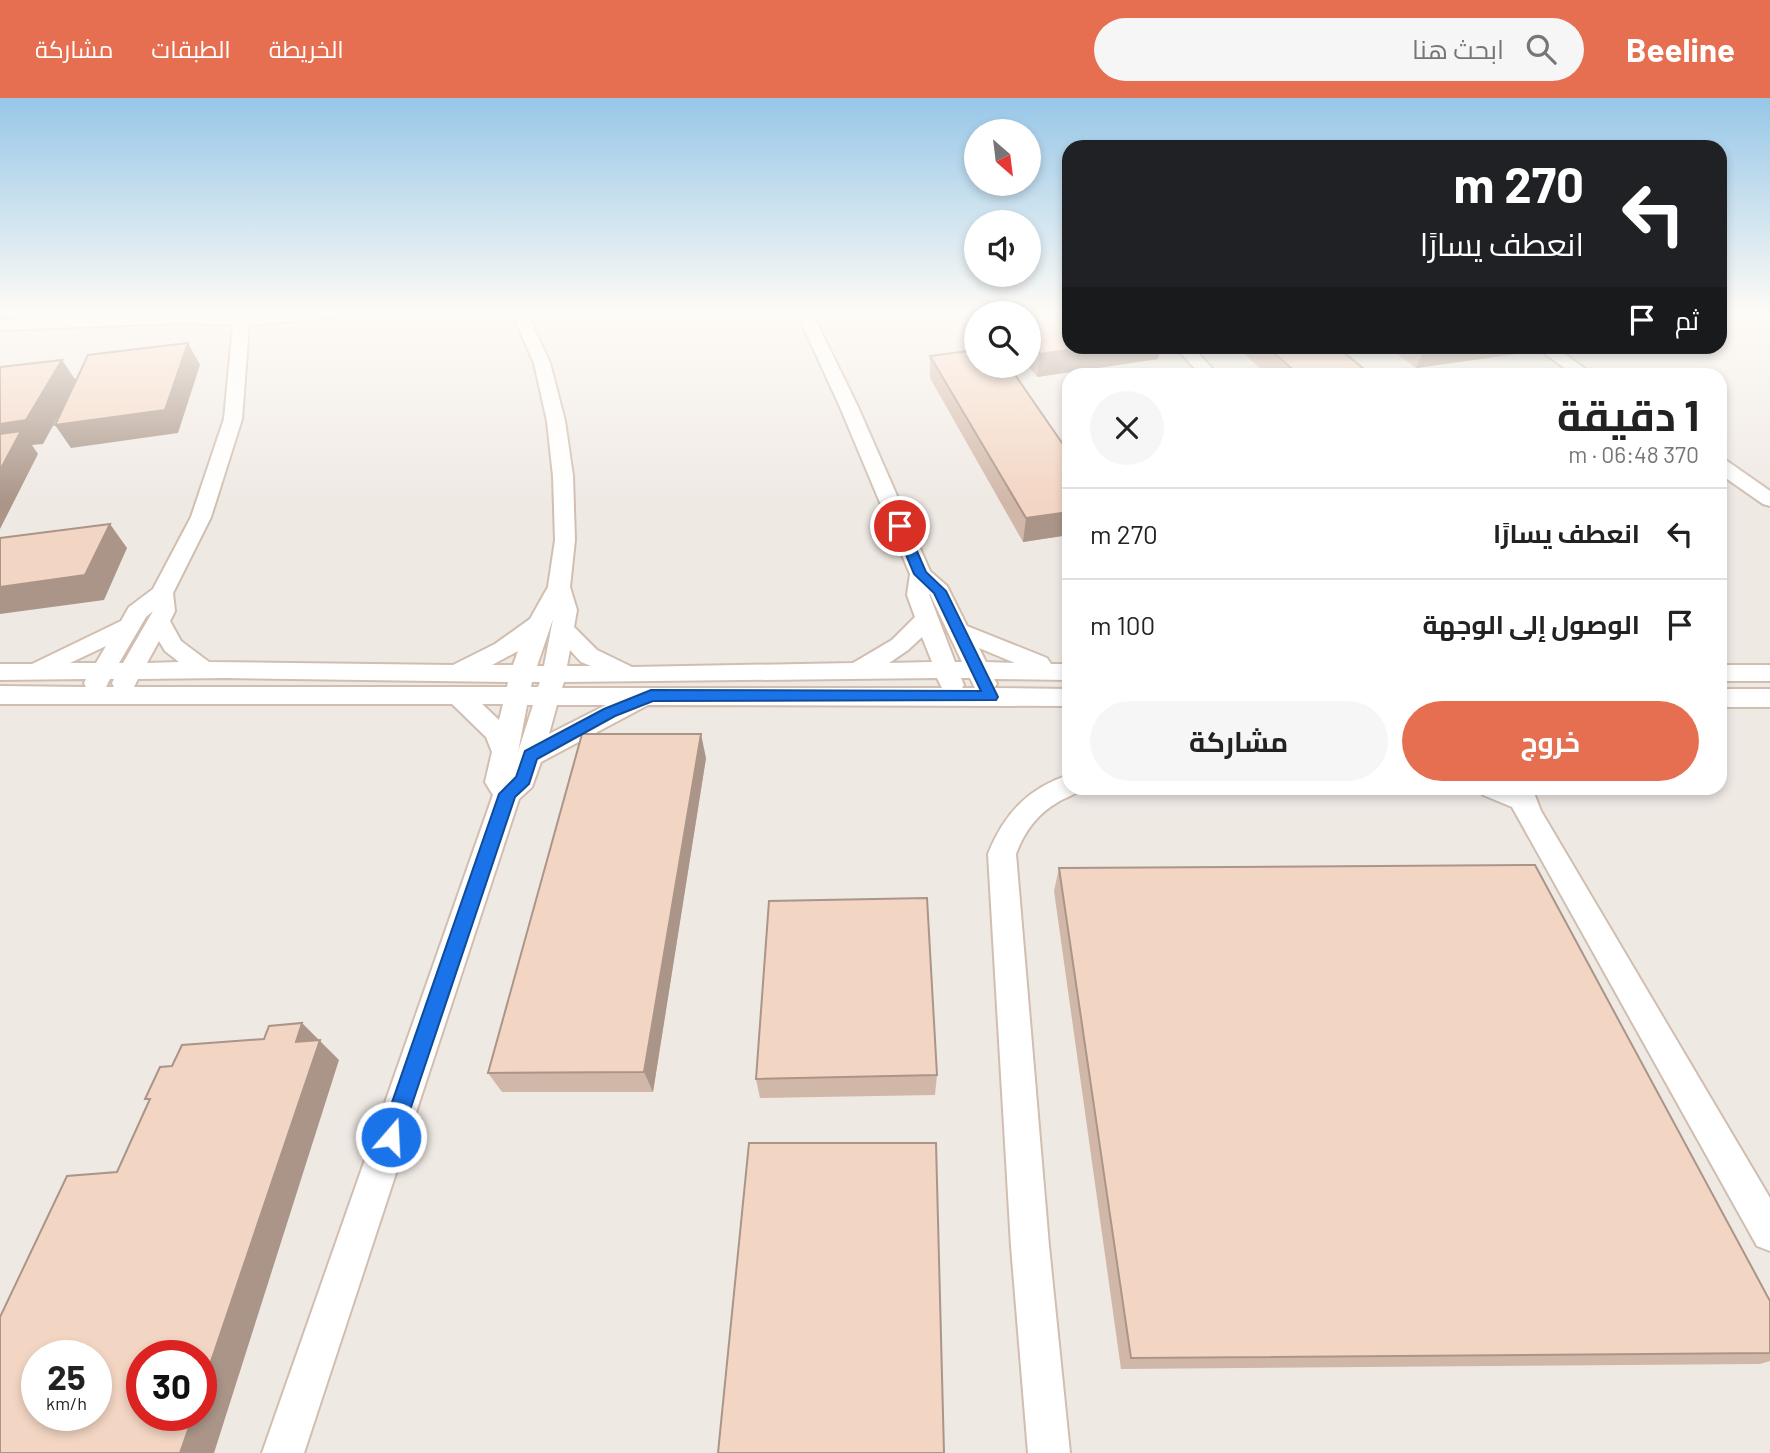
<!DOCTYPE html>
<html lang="ar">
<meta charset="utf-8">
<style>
body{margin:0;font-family:Barlow,Cairo,sans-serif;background:#f6f6f6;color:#222;direction:rtl;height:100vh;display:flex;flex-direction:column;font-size:26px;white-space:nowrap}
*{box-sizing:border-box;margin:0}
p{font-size:23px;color:#767676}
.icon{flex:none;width:38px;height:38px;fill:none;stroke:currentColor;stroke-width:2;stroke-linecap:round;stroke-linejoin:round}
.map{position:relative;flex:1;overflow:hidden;direction:ltr}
.drawer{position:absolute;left:1062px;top:270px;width:665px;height:427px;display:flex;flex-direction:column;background:#fff;border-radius:21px;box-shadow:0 4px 10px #0003;direction:rtl}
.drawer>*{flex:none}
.top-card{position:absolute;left:1062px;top:42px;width:665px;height:214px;border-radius:21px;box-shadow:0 4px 10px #0003;direction:rtl;background:#202124;color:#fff;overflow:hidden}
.needle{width:46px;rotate:152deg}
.controls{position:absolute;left:964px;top:21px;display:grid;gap:14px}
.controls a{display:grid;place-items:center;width:77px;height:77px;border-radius:50%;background:#fff;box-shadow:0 4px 10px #0003;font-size:35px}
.speed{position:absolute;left:21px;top:1242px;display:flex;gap:14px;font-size:35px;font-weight:700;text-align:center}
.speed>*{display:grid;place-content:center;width:91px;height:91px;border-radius:50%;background:#fff;box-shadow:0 4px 10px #0003;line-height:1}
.speed small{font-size:18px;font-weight:400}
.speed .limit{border:10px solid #d22;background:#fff;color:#111}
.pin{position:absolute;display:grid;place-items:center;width:60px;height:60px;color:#fff;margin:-30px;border:4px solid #fff;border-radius:50%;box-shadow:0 2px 7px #0007}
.me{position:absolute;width:77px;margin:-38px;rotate:19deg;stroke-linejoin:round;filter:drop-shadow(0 0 5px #0008)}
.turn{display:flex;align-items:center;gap:24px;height:147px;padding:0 28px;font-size:32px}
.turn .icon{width:91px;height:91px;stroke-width:2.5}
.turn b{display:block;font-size:49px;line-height:60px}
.then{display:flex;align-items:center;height:66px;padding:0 28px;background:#0003;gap:14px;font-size:26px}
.round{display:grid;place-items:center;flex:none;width:74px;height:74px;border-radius:37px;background:#f6f6f6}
.overview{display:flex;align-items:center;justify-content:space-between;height:119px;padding:0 28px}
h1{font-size:42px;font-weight:700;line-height:52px}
.action{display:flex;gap:14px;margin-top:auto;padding:14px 28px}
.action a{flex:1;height:80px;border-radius:42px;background:#e76f51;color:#fff;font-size:28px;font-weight:700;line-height:80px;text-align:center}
.action a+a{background:#f6f6f6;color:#222}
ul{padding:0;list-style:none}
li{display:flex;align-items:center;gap:21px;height:91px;padding:0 28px;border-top:2px solid #e0e0e0}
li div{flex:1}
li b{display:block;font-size:26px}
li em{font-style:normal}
header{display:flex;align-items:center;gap:42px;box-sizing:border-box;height:98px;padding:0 35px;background:#e76f51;color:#fff}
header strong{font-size:33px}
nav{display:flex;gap:38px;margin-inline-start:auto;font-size:24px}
.search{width:490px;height:63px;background:#f6f6f6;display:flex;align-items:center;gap:18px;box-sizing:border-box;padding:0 24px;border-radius:38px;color:#767676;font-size:26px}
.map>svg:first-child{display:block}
.industrial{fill:#efe9e4;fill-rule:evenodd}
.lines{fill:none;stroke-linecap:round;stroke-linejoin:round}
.minor-casing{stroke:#d1beb0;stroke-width:4}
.minor{fill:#fff;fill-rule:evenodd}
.wall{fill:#d1b7a8}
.shaded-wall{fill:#aa9588}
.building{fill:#f3d5c3;stroke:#aa9588;stroke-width:2;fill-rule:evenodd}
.route{fill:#1a73e8;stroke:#114b97;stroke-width:2}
</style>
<header>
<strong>Beeline</strong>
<div class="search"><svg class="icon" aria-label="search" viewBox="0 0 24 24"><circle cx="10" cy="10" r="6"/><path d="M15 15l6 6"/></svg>ابحث هنا</div>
<nav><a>الخريطة</a><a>الطبقات</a><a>مشاركة</a></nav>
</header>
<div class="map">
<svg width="1770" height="1355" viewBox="0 0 1770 1355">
<rect width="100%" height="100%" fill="#fdf6ec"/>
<path class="industrial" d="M0,215H976V268H1029L1069,248H1720V215H1770V1355H0ZM1069,276H1720V690H1069ZM37,1258H96V1318H37ZM142,1258H201V1318H142Z"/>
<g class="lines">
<g class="minor-casing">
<path id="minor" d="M179,215L234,218V215H250V218L336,215L329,220L249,227L242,321L211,419L173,495L175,513L170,523L181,543L209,564L453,567L495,546L530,521L548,489L555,442L553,378L547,323L534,265L512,215H527L550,265L565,323L573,378L575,442L570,489L577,512L574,529L597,552L632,569L853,565L892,542L915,519L907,497L910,476L840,309L797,215H812L858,309L930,473L947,488L967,528L1047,560L1051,566H1069V582L994,581L997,586L994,590L1069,591V608L648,607L541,664L532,689L519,701L304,1355H262L493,697L485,684L492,654L486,639L452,606H0V588L86,589L84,585L86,581L0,582V566H32L121,523L129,509L153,491L191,419L224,321L233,227L182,225L0,232V222ZM929,496H930L962,564H955ZM153,513L123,565H119L146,519ZM553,521L544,568H537ZM922,539L932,564L889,565L908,552ZM159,543L165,553L179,564L147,565ZM106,548L96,565H70ZM979,550L1015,565L986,564ZM570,552L581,564L591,568H567ZM518,553L513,567H492ZM225,580L508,584L507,589H134L138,581ZM937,580L942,590H562L564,584ZM961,580H970L975,590H962L964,587ZM110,581H114L112,585L114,589H106ZM532,584H540L538,589H531ZM482,606H503L499,622ZM527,607H533L516,660L518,654ZM557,607H606L549,636Z
M1174,248H1192L1217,276H1200Z
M1534,248H1554L1592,276H1573Z
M1720,361L1727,363L1770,393V408L1763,406L1720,376Z
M1720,567H1770V583H1720Z
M1720,591H1770V609H1720Z
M1069,677V690H1081C1076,697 1066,699 1058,704C1037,716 1024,734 1016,756L1049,1148L1070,1355H1028L1011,1148L988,756C1004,716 1028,690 1069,677Z
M1479,690H1532L1541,713L1770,1100V1153L1757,1148L1512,709L1483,697Z"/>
</g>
<use href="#minor" class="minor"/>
</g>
<path class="wall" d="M1029,215L1069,248H1161L1158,261L1037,279L1028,268Z
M1236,248H1336L1370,276H1266Z
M1393,248H1519L1516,256L1416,270L1392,252Z
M1588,248H1637L1597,254Z
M930,258L1069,355V437L1023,444L930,280Z
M706,660L653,994H502L488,975Z
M1059,770L1770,1203V1263L1760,1266L1121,1271L1054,793Z
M937,977L935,997L760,1000L756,981Z"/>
<path class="shaded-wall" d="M188,245L200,267L178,335L71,350L55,327Z
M1096,248H1161L1158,261L1037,279L1040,256Z
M1459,248H1519L1516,256L1416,270L1423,254Z
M1600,248H1637L1597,254Z
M62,262L77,284L43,346L32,347L38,356L0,431V326Z
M1069,414V437L1023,444L1026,420Z
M110,426L127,450L104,502L0,516V489Z
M701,636L706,660L653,994L644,974Z
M302,925L339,962L214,1355H180L193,1318H201V1293L296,944Z"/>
<path class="building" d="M1029,215H1069V248H1096L1040,256L1029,243Z
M188,245L165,312L55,327L88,257Z
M1266,248H1336L1370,276H1298Z
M1416,248H1459L1423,254Z
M976,252V268H1009L1069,355V414L1026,420L930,258Z
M62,262L26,322L0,326V269Z
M21,333L0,372V336Z
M110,426L85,477L0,489V440Z
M582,636H701L644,974L488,975Z
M1535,767L1770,1203V1255L1131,1260L1059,770Z
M927,800L937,977L756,981L769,803Z
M302,925L296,944L320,942L201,1293V1258H142V1318H193L180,1355H0V1219L67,1078L117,1074L150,1001H145L160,969L172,968L182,947L264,941L269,928ZM37,1258H96V1318H37Z
M749,1045H936L944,1355H718Z"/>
<linearGradient id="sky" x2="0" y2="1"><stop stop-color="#97c7e8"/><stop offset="0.53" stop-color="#fefbf6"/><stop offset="1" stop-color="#fefbf6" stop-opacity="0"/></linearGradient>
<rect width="1770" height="405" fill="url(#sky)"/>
<path class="route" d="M900,425L906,428L926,474L946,493L998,599L996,602L653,603L615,618L537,661L529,686L515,699L401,1039L398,1046L391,1049L383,1046L380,1039L499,696L516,679L525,653L604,611L651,592L981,593L934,495L914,476L894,428Z"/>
</svg>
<div class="controls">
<a><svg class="needle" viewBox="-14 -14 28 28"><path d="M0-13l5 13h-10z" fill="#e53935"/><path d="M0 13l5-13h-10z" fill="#767676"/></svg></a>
<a><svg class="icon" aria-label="sound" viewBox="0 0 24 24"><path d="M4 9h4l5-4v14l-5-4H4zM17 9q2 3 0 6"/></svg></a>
<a><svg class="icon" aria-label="search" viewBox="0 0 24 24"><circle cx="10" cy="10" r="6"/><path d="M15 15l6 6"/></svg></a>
</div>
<div class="speed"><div>25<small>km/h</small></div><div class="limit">30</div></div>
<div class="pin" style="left:900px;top:428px;background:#d93025"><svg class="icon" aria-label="arrive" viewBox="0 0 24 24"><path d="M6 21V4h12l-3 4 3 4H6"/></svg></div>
<svg class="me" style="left:391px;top:1039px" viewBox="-20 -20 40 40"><circle r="17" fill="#1a73e8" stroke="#fff" stroke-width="3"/><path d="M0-11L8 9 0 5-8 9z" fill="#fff"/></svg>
<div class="top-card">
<div class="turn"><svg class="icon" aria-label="left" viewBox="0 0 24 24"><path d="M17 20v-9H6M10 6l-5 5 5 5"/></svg><div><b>270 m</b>انعطف يسارًا</div></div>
<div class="then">ثم<svg class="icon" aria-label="arrive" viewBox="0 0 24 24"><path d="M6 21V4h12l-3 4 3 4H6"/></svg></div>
</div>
<section class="drawer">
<div class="overview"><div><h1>1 دقيقة</h1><p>370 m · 06:48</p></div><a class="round"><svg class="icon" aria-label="close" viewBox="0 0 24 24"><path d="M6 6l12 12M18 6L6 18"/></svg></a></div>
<ul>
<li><svg class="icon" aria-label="left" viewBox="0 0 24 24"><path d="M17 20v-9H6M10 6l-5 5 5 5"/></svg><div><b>انعطف يسارًا</b></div><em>270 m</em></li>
<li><svg class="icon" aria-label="arrive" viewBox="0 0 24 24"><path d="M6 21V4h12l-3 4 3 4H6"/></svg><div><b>الوصول إلى الوجهة</b></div><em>100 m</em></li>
</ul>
<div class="action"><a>خروج</a><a>مشاركة</a></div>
</section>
</div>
